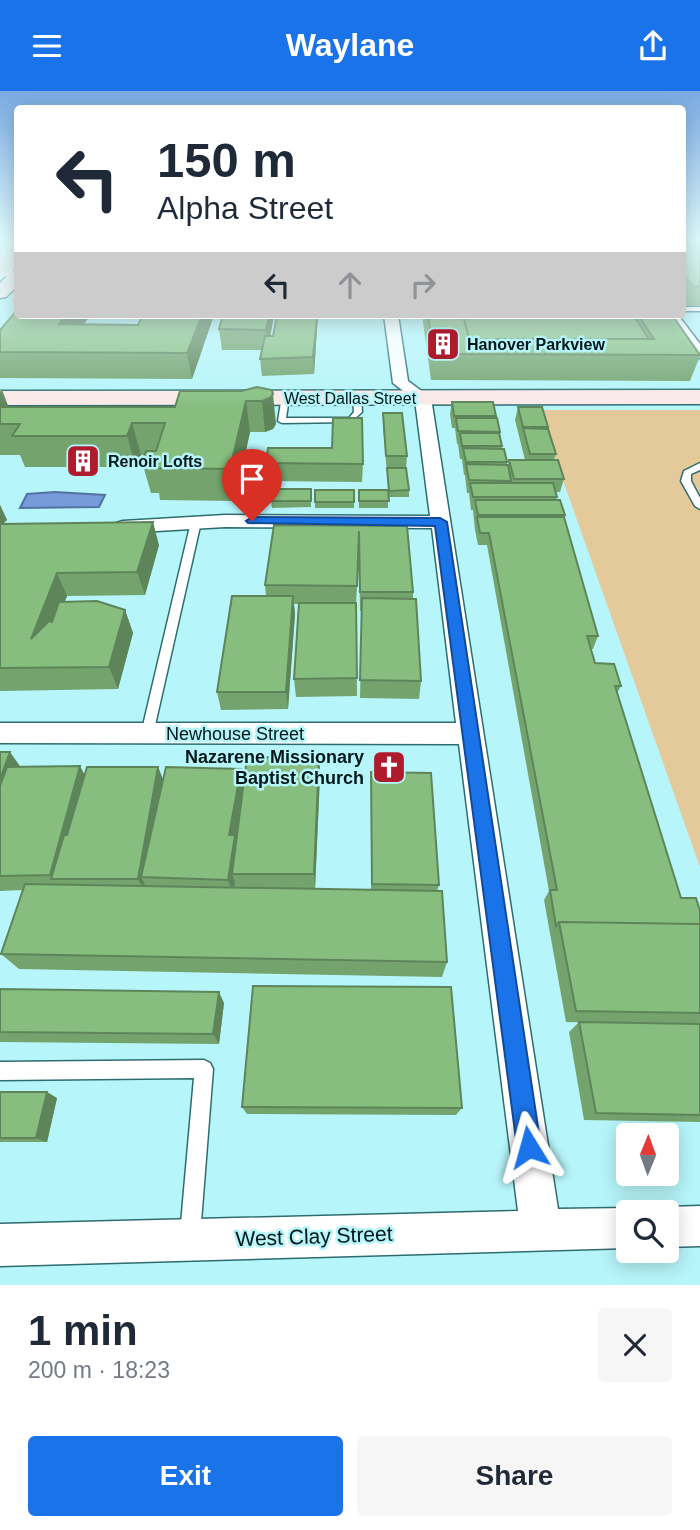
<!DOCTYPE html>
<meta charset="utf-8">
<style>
body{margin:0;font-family:Arial,sans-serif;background:#f6f6f7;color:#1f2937;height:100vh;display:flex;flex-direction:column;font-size:26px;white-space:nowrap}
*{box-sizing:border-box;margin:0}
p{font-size:23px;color:#747a83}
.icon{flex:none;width:38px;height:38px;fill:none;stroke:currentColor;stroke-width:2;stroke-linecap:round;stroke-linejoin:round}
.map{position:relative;height:1194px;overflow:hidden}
.panel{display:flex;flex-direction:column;background:#fff;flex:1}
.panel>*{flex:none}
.banner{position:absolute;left:14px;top:14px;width:672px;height:214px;border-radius:7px;box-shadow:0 4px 18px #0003;background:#fff;color:#1f2937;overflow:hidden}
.needle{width:46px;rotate:1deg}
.tools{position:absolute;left:616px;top:1032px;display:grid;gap:14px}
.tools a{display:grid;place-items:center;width:63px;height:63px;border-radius:7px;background:#fff;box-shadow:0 4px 18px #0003;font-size:35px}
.pin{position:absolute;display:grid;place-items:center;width:60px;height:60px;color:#fff;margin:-72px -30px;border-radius:50% 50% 50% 0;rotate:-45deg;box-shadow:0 0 7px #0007}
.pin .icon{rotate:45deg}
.me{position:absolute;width:77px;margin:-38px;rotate:352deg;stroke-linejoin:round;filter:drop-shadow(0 0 5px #0008)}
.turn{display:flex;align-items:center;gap:24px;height:147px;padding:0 28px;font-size:32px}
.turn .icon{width:91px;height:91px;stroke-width:2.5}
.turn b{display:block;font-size:49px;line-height:60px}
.lanes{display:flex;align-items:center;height:66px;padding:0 28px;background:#0003;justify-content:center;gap:35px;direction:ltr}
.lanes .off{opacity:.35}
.round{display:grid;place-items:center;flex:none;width:74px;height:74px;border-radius:7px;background:#f6f6f7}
.overview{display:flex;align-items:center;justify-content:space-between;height:119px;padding:0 28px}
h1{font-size:42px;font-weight:800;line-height:52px}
.button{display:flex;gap:14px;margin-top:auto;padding:14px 28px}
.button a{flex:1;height:80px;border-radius:7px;background:#1a73e8;color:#fff;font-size:28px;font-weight:800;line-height:80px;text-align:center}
.button a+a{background:#f6f6f7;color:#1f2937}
header{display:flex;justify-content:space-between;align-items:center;height:91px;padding:0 28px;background:#1a73e8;color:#fff;font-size:32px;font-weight:800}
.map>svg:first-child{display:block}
.green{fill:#e4ca9b}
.water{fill:#769ada;stroke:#5373a0;stroke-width:2}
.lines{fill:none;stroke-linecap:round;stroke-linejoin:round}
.lane-casing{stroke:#2e6c71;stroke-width:3}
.street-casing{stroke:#2e6c71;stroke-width:3}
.secondary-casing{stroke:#2e6c71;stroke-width:3}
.primary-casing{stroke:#fff;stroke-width:3}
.lane{fill:#fff;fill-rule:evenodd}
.street{fill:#fff;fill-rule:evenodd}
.secondary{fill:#fce9e8;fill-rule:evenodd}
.primary{fill:#fad3d1;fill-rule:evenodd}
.wall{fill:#74a36e;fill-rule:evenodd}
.shaded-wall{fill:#5e855a}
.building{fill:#87be80;stroke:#5e855a;stroke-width:2}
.route{fill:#1a73e8;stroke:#114b97;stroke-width:2}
.labels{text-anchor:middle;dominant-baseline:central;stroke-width:5;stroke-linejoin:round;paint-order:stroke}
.far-poi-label{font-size:16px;font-weight:bold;fill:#001719;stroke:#b6f5fa;text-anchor:start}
.far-street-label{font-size:16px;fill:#001719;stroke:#b6f5fa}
.street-label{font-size:18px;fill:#001719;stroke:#b6f5fa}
.poi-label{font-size:18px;font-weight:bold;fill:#001719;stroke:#b6f5fa;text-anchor:end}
.near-street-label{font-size:21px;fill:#001719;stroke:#b6f5fa}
</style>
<header><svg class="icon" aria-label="menu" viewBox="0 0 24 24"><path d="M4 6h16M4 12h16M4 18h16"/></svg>Waylane<svg class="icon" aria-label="share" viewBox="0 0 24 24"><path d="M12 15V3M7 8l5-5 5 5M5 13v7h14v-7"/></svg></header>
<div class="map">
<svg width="700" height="1194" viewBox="0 0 700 1194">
<rect width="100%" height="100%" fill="#b6f5fa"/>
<path class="green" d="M538,319H700V776Z"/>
<path class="water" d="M55,401L105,404L99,416L20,417L27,403Z"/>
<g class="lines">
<g class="lane-casing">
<path id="lane" d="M682,216H700V220H682Z
M282,305L289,307L286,327H349L354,321L353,307L357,305L361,307L362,321L351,331L282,332L278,330Z
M700,372V379L691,383V390L700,407V418L695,415L681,390L684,380Z
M196,428L201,431L153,643L152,647L147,648L142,647L141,643L191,431Z
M204,969L210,972L213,978L200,1144L197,1151L190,1154L183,1151L180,1144L194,987L0,989V971Z"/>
</g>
<g class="street-casing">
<path id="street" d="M384,224H398L408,290L431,307L558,1118L628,1117L640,1122H628V1157L0,1175V1133L518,1120L459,653L0,652V632H456L432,437L225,436L123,442L116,440L113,436L116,432L123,430L225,424L430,425L415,309L393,292Z
M664,224H678L700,253V267L695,266Z
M700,1115V1155L667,1156V1122H653L667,1116Z"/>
</g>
<g class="secondary-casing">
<path id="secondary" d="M18,179V194L6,206L0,207V192L12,180Z
M700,299V313L0,314V300Z"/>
</g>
<g class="primary-casing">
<path id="primary" d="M18,155V171L7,183L0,185V168L12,156Z"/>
</g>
<use href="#lane" class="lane"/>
<use href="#street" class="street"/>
<use href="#secondary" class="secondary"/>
<use href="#primary" class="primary"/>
</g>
<path class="wall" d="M682,149H700V214L687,215L682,209Z
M18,224H214L192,288L0,287V239ZM88,227H142L138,234L84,233Z
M274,224L270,245H273L318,224L314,283L262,285L260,268L262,259H222L219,238Z
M422,224H672L700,263V265L690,290L431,289Z
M257,296L276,333L273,338L265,341H250L235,410L160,409L159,402H151L142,371L145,364H141L136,376H25L20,364H0V299H2L8,316H175Z
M452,311L496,325L500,341L502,358L507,371V374L508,375L509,369H525L515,329L518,316L548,336L556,363L554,369L564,388L560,401H555L557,406L556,409L565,424L564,428L598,545L593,558H590L595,572L621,595L617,602L681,807L700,820V933L566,931L544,809L549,800L487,454H478L475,439L473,419H471L469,402H467L465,384H464L462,368H460L458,353H457L455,337H452L450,323Z
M383,322L407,365L406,377L409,399V406H389L383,335Z
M266,372L363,373L362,391L268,390Z
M311,398V416L272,417L271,410Z
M315,399H354V417H315Z
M359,399H388V417H359Z
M0,414L7,429L3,433L159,454L145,504L67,505L64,511L125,519L133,542L118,598L0,600Z
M407,435L413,501V508L421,590L419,608L360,607L362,520H360L359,459L356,513L357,605L296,606L294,588L299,513H294L295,523L288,618L221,619L217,601L266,505L265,494Z
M0,661L20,676L84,684L158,676L163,689L244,692L319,667L320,684L315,798H272L371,799V681L439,794L437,800L447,871L442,886L19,878L1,863L23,799L0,800Z
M0,898L224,912L219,953L0,951Z
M579,931L700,933V1031L584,1029L569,941Z
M0,1001L57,1007L47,1051H0Z
M242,1016L462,1017L456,1024L247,1023Z"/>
<path class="shaded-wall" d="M66,224H88V227L67,258L59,233Z
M202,224H214L192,288L187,262Z
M269,224H274L268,259L266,239Z
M317,224H318L314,283L313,266Z
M2,299L14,330L0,333V302Z
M273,303L276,333L273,338L265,341L262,310Z
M246,310L250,341L235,410L230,378Z
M132,332L141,364L136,376L127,345Z
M0,414L7,429L0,435Z
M153,431L159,454L145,504L137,481Z
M57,482L67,505L42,571L31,548Z
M293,505L295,523L288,618L286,601Z
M125,519L133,542L118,598L109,576Z
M10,661L22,678L0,738V688Z
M319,667L320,684L315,798L314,783Z
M80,675L89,692L52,788L50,784Z
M158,676L165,693L141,786L147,798L146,802L138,788Z
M241,678L244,695L236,746L240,760L232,783L235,791L233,803L228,789L229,744Z
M219,901L224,912L219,953L213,943Z
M47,1001L57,1007L47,1051L36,1047Z"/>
<path class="building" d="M682,149H700V195L694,196L682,182Z
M18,218V224H66L59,233L138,234L143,224H202L187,262L0,261V239Z
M223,224H269L266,239L219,238Z
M277,224H317L313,266L260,268L265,245H273Z
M428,224H463L469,248H654L638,224H672L700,264L434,263Z
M463,224H633L649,248H469Z
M257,296L272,299L273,303L270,307L262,310H246L230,378L152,377L156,370L142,371L146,360H156L165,332H132L127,345H12L20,333H0V316H175L180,300H242Z
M452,311H493L496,325H454Z
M518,316H542L548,336H523Z
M383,322H402L407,365H386Z
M333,327H362L363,373L266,372L268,357H332Z
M456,327H497L500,341L458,340Z
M523,337L548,338L556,363H530Z
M460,342H499L502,355H462Z
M463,357L504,358L507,371H466Z
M509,369H558L564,388H514Z
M466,373L508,374L511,390L469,389Z
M387,377H406L409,399L389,400Z
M470,392H553L557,406H473Z
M273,398H311V410H271Z
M315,399H354V411H315Z
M359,399H388L389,410H359Z
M475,409H560L565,424H478Z
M477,426H564L598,545H587L595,572L614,573L621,595H615L681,807H696L700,820V833L559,831L556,835L550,799H557L489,442H480Z
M153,431L137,481L57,482L31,548L49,530L52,531L59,511L97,510L125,519L109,576L0,577V433Z
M274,434L407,435L413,501H360L359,440L357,495L265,494Z
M232,505H293L286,601H217Z
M362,507L416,508L421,590L360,589Z
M299,512H356L357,587L294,588Z
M0,661H10L0,688Z
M247,666L319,667L314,783H232Z
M80,675L50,784L0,785V695L7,676Z
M87,676H158L138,788H51L64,744H67Z
M166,676L241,678L229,744H235L228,789L141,786Z
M371,681L431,682L439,794L372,793Z
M25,793L442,800L447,871L1,863Z
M559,831L700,833V922L576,920Z
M253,895L451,896L462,1017L242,1016Z
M0,898L219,901L213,943L0,941Z
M579,931L700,933V1024L596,1022Z
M0,1001H47L36,1047H0Z"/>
<linearGradient id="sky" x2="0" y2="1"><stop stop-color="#7aaae2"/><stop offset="0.47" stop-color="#defafd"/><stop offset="1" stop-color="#defafd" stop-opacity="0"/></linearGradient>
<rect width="700" height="316" fill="url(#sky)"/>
<path class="route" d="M252,426L440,427L447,431L541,1056L538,1064L529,1068L520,1064L517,1056L435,435L248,432L246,430Z"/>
<defs>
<g id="building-square" transform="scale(1.75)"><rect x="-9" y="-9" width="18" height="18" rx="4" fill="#ae1b2d" stroke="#b6f5fa"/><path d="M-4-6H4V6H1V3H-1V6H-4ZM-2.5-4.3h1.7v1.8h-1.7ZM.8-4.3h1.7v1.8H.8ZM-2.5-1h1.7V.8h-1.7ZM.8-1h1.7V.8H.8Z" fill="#fff"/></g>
<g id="church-square" transform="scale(1.75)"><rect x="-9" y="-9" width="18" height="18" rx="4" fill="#ae1b2d" stroke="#b6f5fa"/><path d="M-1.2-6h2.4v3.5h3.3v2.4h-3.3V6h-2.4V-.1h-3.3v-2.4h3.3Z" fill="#fff"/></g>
</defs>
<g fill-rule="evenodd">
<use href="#building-square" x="443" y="253"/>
<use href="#building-square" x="83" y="370"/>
<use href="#church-square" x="389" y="676"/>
</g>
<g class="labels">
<g class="far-poi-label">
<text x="467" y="253">Hanover Parkview</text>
<text x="108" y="370">Renoir Lofts</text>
</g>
<g class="far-street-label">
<text x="350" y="307">West Dallas Street</text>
</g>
<g class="street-label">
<text x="235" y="643">Newhouse Street</text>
</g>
<g class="poi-label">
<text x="364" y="666">Nazarene Missionary<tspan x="364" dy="21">Baptist Church</tspan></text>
</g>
<g class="near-street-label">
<text transform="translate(314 1145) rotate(-2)">West Clay Street</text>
</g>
</g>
</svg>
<div class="tools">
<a><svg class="needle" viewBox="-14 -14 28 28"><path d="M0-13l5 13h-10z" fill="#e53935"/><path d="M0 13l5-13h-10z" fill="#747a83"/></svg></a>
<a><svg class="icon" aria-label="search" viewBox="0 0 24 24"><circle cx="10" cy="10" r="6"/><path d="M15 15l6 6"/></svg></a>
</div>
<div class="pin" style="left:252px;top:430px;background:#d93025"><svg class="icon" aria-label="arrive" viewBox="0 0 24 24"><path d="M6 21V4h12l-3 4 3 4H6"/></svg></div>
<svg class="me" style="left:529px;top:1056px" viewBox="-20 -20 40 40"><path d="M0-17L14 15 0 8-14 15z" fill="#1a73e8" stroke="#fff" stroke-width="4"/></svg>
<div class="banner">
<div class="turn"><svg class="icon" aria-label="left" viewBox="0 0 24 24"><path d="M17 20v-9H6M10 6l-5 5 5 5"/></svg><div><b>150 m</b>Alpha Street</div></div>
<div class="lanes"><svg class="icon" aria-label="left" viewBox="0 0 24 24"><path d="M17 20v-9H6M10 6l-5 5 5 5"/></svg><svg class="icon off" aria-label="ahead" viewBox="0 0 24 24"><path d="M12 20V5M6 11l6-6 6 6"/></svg><svg class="icon off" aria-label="right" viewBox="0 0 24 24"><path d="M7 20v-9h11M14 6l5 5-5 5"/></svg></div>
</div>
</div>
<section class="panel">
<div class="overview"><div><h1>1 min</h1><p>200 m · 18:23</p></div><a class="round"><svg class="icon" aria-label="close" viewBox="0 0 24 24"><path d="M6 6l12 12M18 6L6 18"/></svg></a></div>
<div class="button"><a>Exit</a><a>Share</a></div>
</section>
